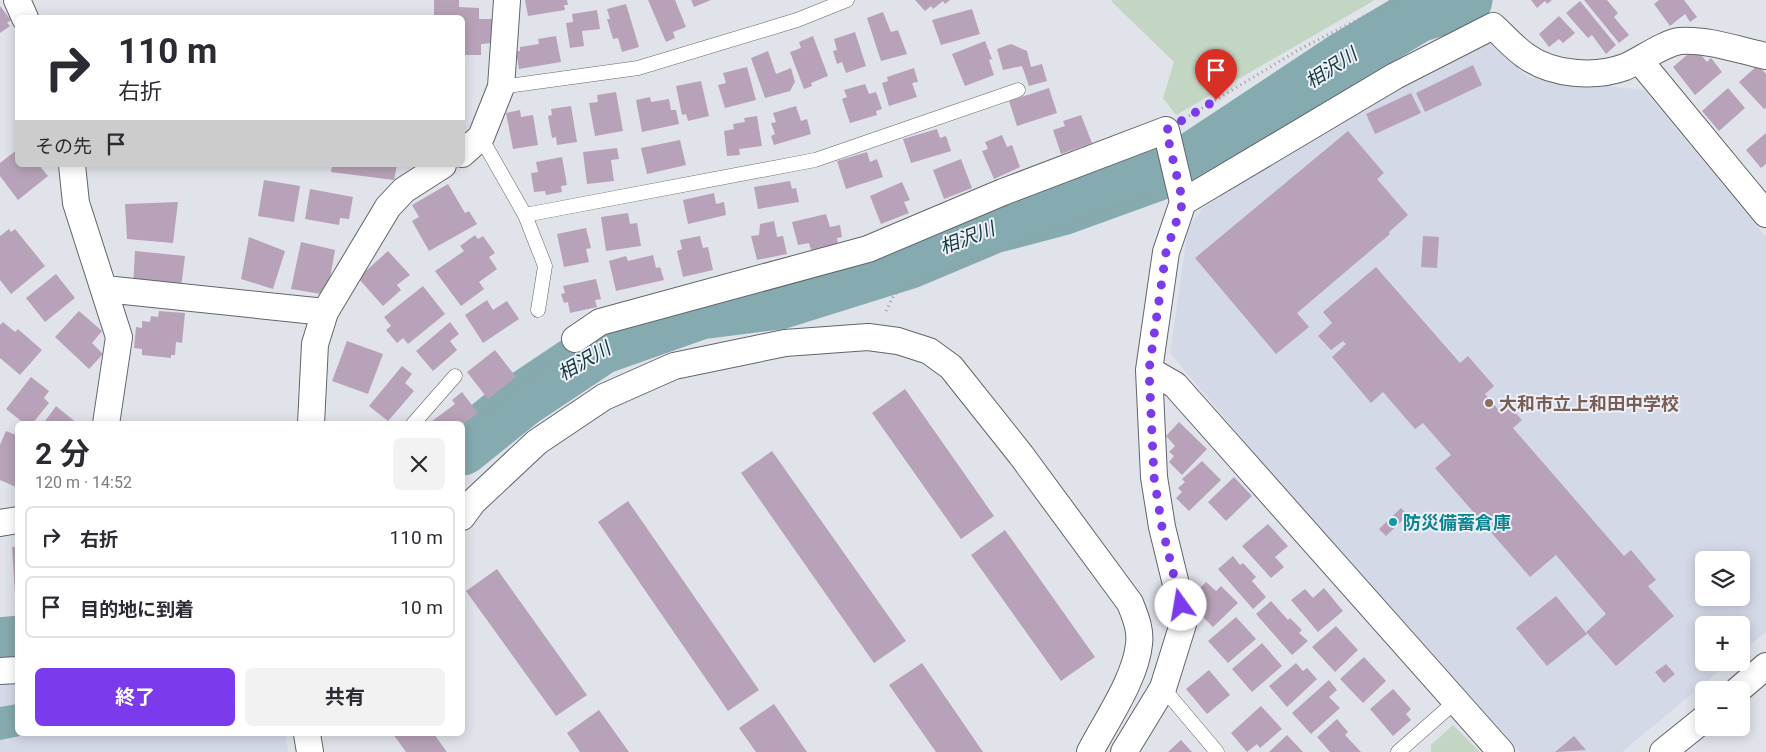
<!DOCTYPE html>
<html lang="ja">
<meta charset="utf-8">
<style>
body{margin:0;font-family:Roboto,"Noto Sans JP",sans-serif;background:#f2f2f3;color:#2b2b33;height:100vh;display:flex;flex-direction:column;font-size:19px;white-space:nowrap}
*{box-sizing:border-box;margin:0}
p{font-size:16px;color:#7c7c81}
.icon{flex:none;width:28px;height:28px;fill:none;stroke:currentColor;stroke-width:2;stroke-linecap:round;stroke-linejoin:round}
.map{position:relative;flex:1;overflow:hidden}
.drawer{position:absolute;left:15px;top:421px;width:450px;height:315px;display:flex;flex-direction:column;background:#fff;border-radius:8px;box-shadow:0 2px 12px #0003}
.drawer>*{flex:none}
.guide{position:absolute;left:15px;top:15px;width:450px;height:152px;border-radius:8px;box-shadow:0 2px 12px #0003;background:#fff;color:#2b2b33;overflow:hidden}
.tools{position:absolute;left:1695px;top:551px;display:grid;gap:10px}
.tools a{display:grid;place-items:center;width:55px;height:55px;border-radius:8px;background:#fff;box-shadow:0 2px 12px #0003;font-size:25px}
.pin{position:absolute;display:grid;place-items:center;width:42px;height:42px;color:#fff;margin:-51px -21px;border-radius:50% 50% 50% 0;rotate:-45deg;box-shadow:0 0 5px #0007}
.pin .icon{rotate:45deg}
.me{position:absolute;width:55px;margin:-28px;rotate:347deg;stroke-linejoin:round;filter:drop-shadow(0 0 4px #0008)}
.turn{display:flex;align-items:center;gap:18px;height:105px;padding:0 20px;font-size:22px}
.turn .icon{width:65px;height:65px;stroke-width:2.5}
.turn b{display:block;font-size:35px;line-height:42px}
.then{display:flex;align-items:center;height:48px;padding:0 20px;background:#0003;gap:10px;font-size:19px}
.round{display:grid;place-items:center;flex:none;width:52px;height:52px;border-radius:8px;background:#f2f2f3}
.summary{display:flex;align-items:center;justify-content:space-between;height:85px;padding:0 20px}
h1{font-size:30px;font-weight:700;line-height:38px}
.button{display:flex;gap:10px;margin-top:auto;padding:10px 20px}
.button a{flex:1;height:58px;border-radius:8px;background:#7c3aed;color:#fff;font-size:20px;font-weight:700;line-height:58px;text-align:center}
.button a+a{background:#f2f2f3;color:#2b2b33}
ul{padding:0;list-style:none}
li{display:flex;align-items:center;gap:15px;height:62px;margin:0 10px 8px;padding:0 10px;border:2px solid #e1e1e2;border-radius:8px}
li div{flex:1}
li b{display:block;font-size:19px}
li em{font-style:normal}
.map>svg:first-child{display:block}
.built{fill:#d4d9e8;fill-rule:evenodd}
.green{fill:#c3d6c4}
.water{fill:#85aaaf}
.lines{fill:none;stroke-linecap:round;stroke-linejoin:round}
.river{stroke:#85aaaf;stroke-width:55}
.building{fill:#b8a2b9}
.service-casing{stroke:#63656c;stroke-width:15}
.minor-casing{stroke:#63656c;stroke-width:28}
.path{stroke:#9a9ca2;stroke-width:3;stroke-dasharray:1 4;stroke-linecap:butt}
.service{stroke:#fff;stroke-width:14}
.minor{stroke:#fff;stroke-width:26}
.route{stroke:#7c3aed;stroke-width:9;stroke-dasharray:0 16.2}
.education-dot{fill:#8d6e63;stroke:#eef0f8;stroke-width:2}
.culture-dot{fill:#0f9aa8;stroke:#eef0f8;stroke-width:2}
.labels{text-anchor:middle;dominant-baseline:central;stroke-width:4;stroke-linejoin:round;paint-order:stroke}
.education-label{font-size:18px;font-weight:bold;fill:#785e54;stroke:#eef0f8;text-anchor:start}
.culture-label{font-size:18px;font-weight:bold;fill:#0d838f;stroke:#eef0f8;text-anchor:start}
.water-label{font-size:19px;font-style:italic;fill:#12373b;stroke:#eef0f8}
</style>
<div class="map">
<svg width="1766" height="752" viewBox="0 0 1766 752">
<rect width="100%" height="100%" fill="#e1e3eb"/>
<path class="built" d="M1480,42L1497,44L1527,77L1644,90L1766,237V632L1741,652V625H1704V662L1729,663L1622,752H1520L1255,454L1170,353L1188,228L1203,208L1278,158ZM1704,560H1741V598H1704Z
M17,678L18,734H285L288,752H0V683Z"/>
<path class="green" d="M1113,0H1375L1176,115L1163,98L1174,62L1111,1Z
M1453,725L1480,752H1431V745Z"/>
<path class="water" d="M17,704L18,734H30L0,740V707Z"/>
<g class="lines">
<path class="river" d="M462,448L523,399L601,347L700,312L779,302L910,261L993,226L1062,208L1189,162L1346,58L1418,15L1465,0
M0,645L18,643"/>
</g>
<path class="building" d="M434,0H459V7L479,8V19H493V43L481,44V55H462V18H434Z
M525,0H567L568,5H564L565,10L528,16Z
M648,0H675L686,27L673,32L675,38L666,42Z
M691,0H711L694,7Z
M915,0H950L945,4L943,1L933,9L931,6L925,11Z
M1531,0H1552L1547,4L1545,1L1537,8Z
M1584,0H1607L1618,13L1614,17L1629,35L1619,43Z
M1659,0H1684L1697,17L1690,22L1685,14L1670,26L1654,4Z
M1580,1L1616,45L1606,54L1592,35L1588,38L1566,13Z
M626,4L639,47L622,52L618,38L613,39L607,19H610L607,9Z
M0,6L11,20L7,23L10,26L0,33Z
M972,9L980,34L941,45L932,20Z
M597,10L600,29L582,31L584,46L570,48L566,23L573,22L572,14Z
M883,12L891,32L898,30L907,54L881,61L867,18Z
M1559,16L1575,33L1563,43L1559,39L1549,47L1539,34Z
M855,32L866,66L846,73L842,62L837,64L833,51L837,50L834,39Z
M556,36L561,62L519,69L516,51H520V47L539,44L538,39Z
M813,36L828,76L811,83L812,86L804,89L790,52L801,48L799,42Z
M985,41L992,59L989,60L994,75L965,86L952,54Z
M1011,44L1027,51L1031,67L1042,64L1047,81L1029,86L1022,66L1003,70L997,49Z
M1695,48L1707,62L1711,58L1722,72L1695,95L1673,67Z
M768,51L776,74L791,68L795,82L790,91L765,98L751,58Z
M1473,65L1482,85L1425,112L1416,93Z
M1758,65L1766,74V108L1764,109L1739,82Z
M747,67L756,100L725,108L718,85L726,83L723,73Z
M914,68L918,82L912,83L917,97L889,106L882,83L888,81L887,77Z
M701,81L709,116L688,121L686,114L682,115L676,86Z
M865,84L869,94L876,92L882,109L876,111L877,115L850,123L842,99L847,97L844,90Z
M1049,88L1057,113L1017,126L1009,101Z
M1728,88L1745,108L1719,131L1702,111Z
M616,92L623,131L595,136L589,103L598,102L597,95Z
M1411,93L1421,113L1375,134L1366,114Z
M650,97L651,102L669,99L671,110H676L679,124L642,132L636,100Z
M571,106L577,142L557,145L556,137L552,138L548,116L552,115L551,109Z
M796,106L801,121L807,119L811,134L774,145L771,136L775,134L771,123L776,122L773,113Z
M520,110L521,117L533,115L538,145L513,149L506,113Z
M1081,115L1092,143L1061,154L1053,130L1065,126L1063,121Z
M757,116L762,146L739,149L740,155L727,156L724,131L734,129L733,124L745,122L744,118Z
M937,129L940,138L946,136L951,151L911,163L903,139Z
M1348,131L1384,173L1377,179L1408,215L1389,232L1390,234L1297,313L1309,327L1276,354L1195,258Z
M1766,133V164L1761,168L1746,150Z
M1002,135L1007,147L1012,145L1020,167L994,179L982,151L988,149L985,142Z
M680,140L686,165L647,174L641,148Z
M617,148L619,159L611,160L614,181L587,184L583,152Z
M18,149V165H39L48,176L18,200L0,176V163Z
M867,152L870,162L877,159L883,177L846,189L837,161Z
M562,157L567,185L561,186L562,192L546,195L545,191L534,192L531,173L538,172L536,162Z
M961,159L972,188L944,199L933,170Z
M332,165H397L394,180L331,172Z
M264,180L300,186L294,222L258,216Z
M790,181L792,189L796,188L799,202L758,209L754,187Z
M902,182L910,200L904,202L909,213L881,224L870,196Z
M448,184L465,213L469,211L477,224L429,251L412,221L419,217L412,205Z
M310,189L353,197L349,219L340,218L339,225L305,219Z
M714,193L716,204L724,202L726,215L688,224L683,200Z
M178,202L173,243L127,239L125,204Z
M628,213L630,224L637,223L641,246L606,251L601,217Z
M826,214L830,227L840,225L842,237L837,238L838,244L811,250L809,243L798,245L792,222Z
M774,221L777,237L783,236L787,254L757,260L751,236L759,235L760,224Z
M586,228L591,248L586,249L589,262L564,267L557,234Z
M9,229L11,232L15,229L45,266L11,294L0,280V236Z
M475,235L478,239L483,236L495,253L489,257L497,269L479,282L484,289L461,306L435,271L464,251L460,246Z
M700,236L703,248L708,247L713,270L683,277L677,251L682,249L680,240Z
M1423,236L1439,237L1437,268L1421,267Z
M249,237L285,251L273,289L241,279Z
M301,242L335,250L327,295L291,289Z
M135,251L185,256L181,288L133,286Z
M388,251L410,275L397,285L401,290L383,306L358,278Z
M653,255L656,268L660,267L664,280L616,291L609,261L626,256L628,261Z
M1376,267L1460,363L1468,356L1494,386L1485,394L1502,414L1510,407L1522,420L1513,428L1624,556L1631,550L1656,580L1648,586L1674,616L1616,666L1586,632L1606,614L1556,555L1530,577L1435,468L1451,455L1423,423L1415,429L1383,392L1371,403L1332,357L1346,344L1343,341L1331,350L1318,336L1332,323L1323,312Z
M56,274L75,298L45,322L26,298Z
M596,279L601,299L595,300L597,307L570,313L568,302L564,303L561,294L565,293L563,286Z
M423,286L445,314L408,344L403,338L397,343L386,330L391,326L384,317Z
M487,300L493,310L507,301L519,319L483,343L465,315Z
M79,311L102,331L92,343L103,354L89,369L55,337Z
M159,311L185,313L182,343L176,342L175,355H171V358L142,355V349L134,348L136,327L142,328V321L150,322L151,316L158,317Z
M3,322L15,332L18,329L42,350L20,375L0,358V325Z
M450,322L459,334L450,341L457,350L433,371L416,351Z
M347,341L383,354L368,394L332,381Z
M495,350L516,377L488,399L467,372Z
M402,366L412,374L405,383L414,391L388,421L369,406Z
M31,377L49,391L44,398L49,403L32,424H25L6,409Z
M905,389L994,516L961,539L872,413Z
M462,392L478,413L462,425L428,424L455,404L452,400Z
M56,406L78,424H43Z
M1179,422L1207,449L1182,475L1169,462L1174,456L1169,452L1175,446L1166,436Z
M6,431L18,436L16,487L0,480V445Z
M772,451L906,641L874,663L741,473Z
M1202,461L1221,480L1189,511L1176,498L1182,492L1178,488L1185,482L1182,479Z
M1234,477L1252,496L1226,521L1208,502Z
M628,501L759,690L728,711L598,522Z
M1401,508L1408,515L1386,536L1379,529Z
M1268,524L1288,546L1275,557L1284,567L1271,578L1242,546Z
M1005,530L1095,657L1061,681L971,555Z
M12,547H18V593H15Z
M1233,556L1240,565L1243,563L1256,577L1252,581L1266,597L1253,609L1218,569Z
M497,569L587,695L556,716L466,591Z
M1206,582L1216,591L1221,586L1238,603L1213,627L1195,609L1200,605L1195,599L1198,596L1195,593Z
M1324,588L1343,611L1318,632L1291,600L1305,589L1313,598Z
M1556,596L1587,634L1547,666L1516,628Z
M1271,601L1288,620L1290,618L1302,630L1299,633L1308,641L1292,655L1256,614Z
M1236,617L1256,639L1228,663L1208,641Z
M1336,626L1358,650L1335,672L1312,647Z
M1262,643L1282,666L1252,692L1232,669Z
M1364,657L1386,681L1363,703L1340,679Z
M922,663L983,752H936L889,685Z
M1296,663L1303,671L1307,668L1317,679L1287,707L1269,686Z
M1666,664L1675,674L1664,683L1655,672Z
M1209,670L1230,695L1207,714L1186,689Z
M1329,680L1337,690L1329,697L1340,708L1311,734L1292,713Z
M1393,689L1411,709L1406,714L1411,720L1393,736L1370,709Z
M774,704L807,752H756L739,728Z
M1261,706L1282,729L1260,748L1257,744L1247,752L1231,733Z
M599,710L629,752H580L567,733Z
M1337,719L1348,732L1345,735L1361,752H1330L1317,737Z
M393,734H434L447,752H406Z
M1287,735L1303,752H1269Z
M1574,736L1586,750L1555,752Z
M1181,740L1192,752H1168Z"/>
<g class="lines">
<g class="service-casing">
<path id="service" d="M501,87L638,68L797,20L847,0
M480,136L525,215L545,266L538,310
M525,215L815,160L1018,90
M413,424L455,376
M1163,688L1217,752
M1398,752L1456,701"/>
</g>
<g class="minor-casing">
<path id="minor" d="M17,0L25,18
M1639,60L1766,214
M462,154L481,137L501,87L507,0
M72,165L76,203L119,337L106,424
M1183,202L1395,76L1493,26C1504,36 1514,48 1526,56C1552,75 1595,78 1625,67C1641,60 1664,43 1680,41C1708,39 1738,50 1766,56
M105,289L325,312
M575,339L600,322L868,249L1003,192L1166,130L1183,202L1166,252L1149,370L1175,385L1501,752
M311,424L315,344L325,312L388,207L404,190L443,165
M462,517L473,502L537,442L604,397L674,366L785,343L868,337L898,341L929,351L951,367L1021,455L1130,603C1135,616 1141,629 1139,644C1136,678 1106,721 1090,752
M0,523L18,520
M0,671L18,670
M1738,690L1766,666
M307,734L310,752
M1124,752L1163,688L1183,624L1181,605L1162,527L1154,477L1149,370
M1663,752L1704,719"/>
</g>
<path class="path" d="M1189,116L1300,49L1396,0
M886,311L894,295L902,288L1153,193
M462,432L553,358
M0,620L18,619"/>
<use href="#service" class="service"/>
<use href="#minor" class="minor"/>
</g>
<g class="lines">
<path class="route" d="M1181,605L1162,527L1154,477L1149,370L1166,252L1183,202L1166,130L1216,100"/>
</g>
<circle class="education-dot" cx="1489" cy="403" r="5"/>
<circle class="culture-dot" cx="1393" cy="522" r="5"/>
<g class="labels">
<g class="education-label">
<text x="1499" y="403">大和市立上和田中学校</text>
</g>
<g class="culture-label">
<text x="1403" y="522">防災備蓄倉庫</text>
</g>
<g class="water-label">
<text transform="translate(1331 68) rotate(-33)">相沢川</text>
<text transform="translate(967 238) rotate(-21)">相沢川</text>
<text transform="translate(584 361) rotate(-30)">相沢川</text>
</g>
</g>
</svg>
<div class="tools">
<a><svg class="icon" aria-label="layers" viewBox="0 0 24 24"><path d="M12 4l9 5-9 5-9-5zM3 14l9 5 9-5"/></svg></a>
<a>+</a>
<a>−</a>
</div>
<div class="pin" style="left:1216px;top:100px;background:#d93025"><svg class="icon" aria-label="arrive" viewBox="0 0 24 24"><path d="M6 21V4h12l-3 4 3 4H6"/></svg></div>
<svg class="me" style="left:1181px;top:605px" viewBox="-20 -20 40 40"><circle r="19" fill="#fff"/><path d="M0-13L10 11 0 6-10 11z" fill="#7c3aed"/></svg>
<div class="guide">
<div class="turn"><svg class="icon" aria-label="right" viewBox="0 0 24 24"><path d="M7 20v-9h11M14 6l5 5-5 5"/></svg><div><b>110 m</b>右折</div></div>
<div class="then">その先<svg class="icon" aria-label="arrive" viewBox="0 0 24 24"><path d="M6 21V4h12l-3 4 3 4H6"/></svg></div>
</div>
<section class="drawer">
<div class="summary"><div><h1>2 分</h1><p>120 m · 14:52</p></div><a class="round"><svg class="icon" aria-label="close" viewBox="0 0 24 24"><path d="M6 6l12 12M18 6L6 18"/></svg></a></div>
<ul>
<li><svg class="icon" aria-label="right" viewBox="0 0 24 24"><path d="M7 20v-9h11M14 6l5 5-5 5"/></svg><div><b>右折</b></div><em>110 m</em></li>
<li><svg class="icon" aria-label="arrive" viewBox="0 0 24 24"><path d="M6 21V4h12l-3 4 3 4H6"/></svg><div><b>目的地に到着</b></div><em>10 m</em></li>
</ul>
<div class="button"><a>終了</a><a>共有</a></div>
</section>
</div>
